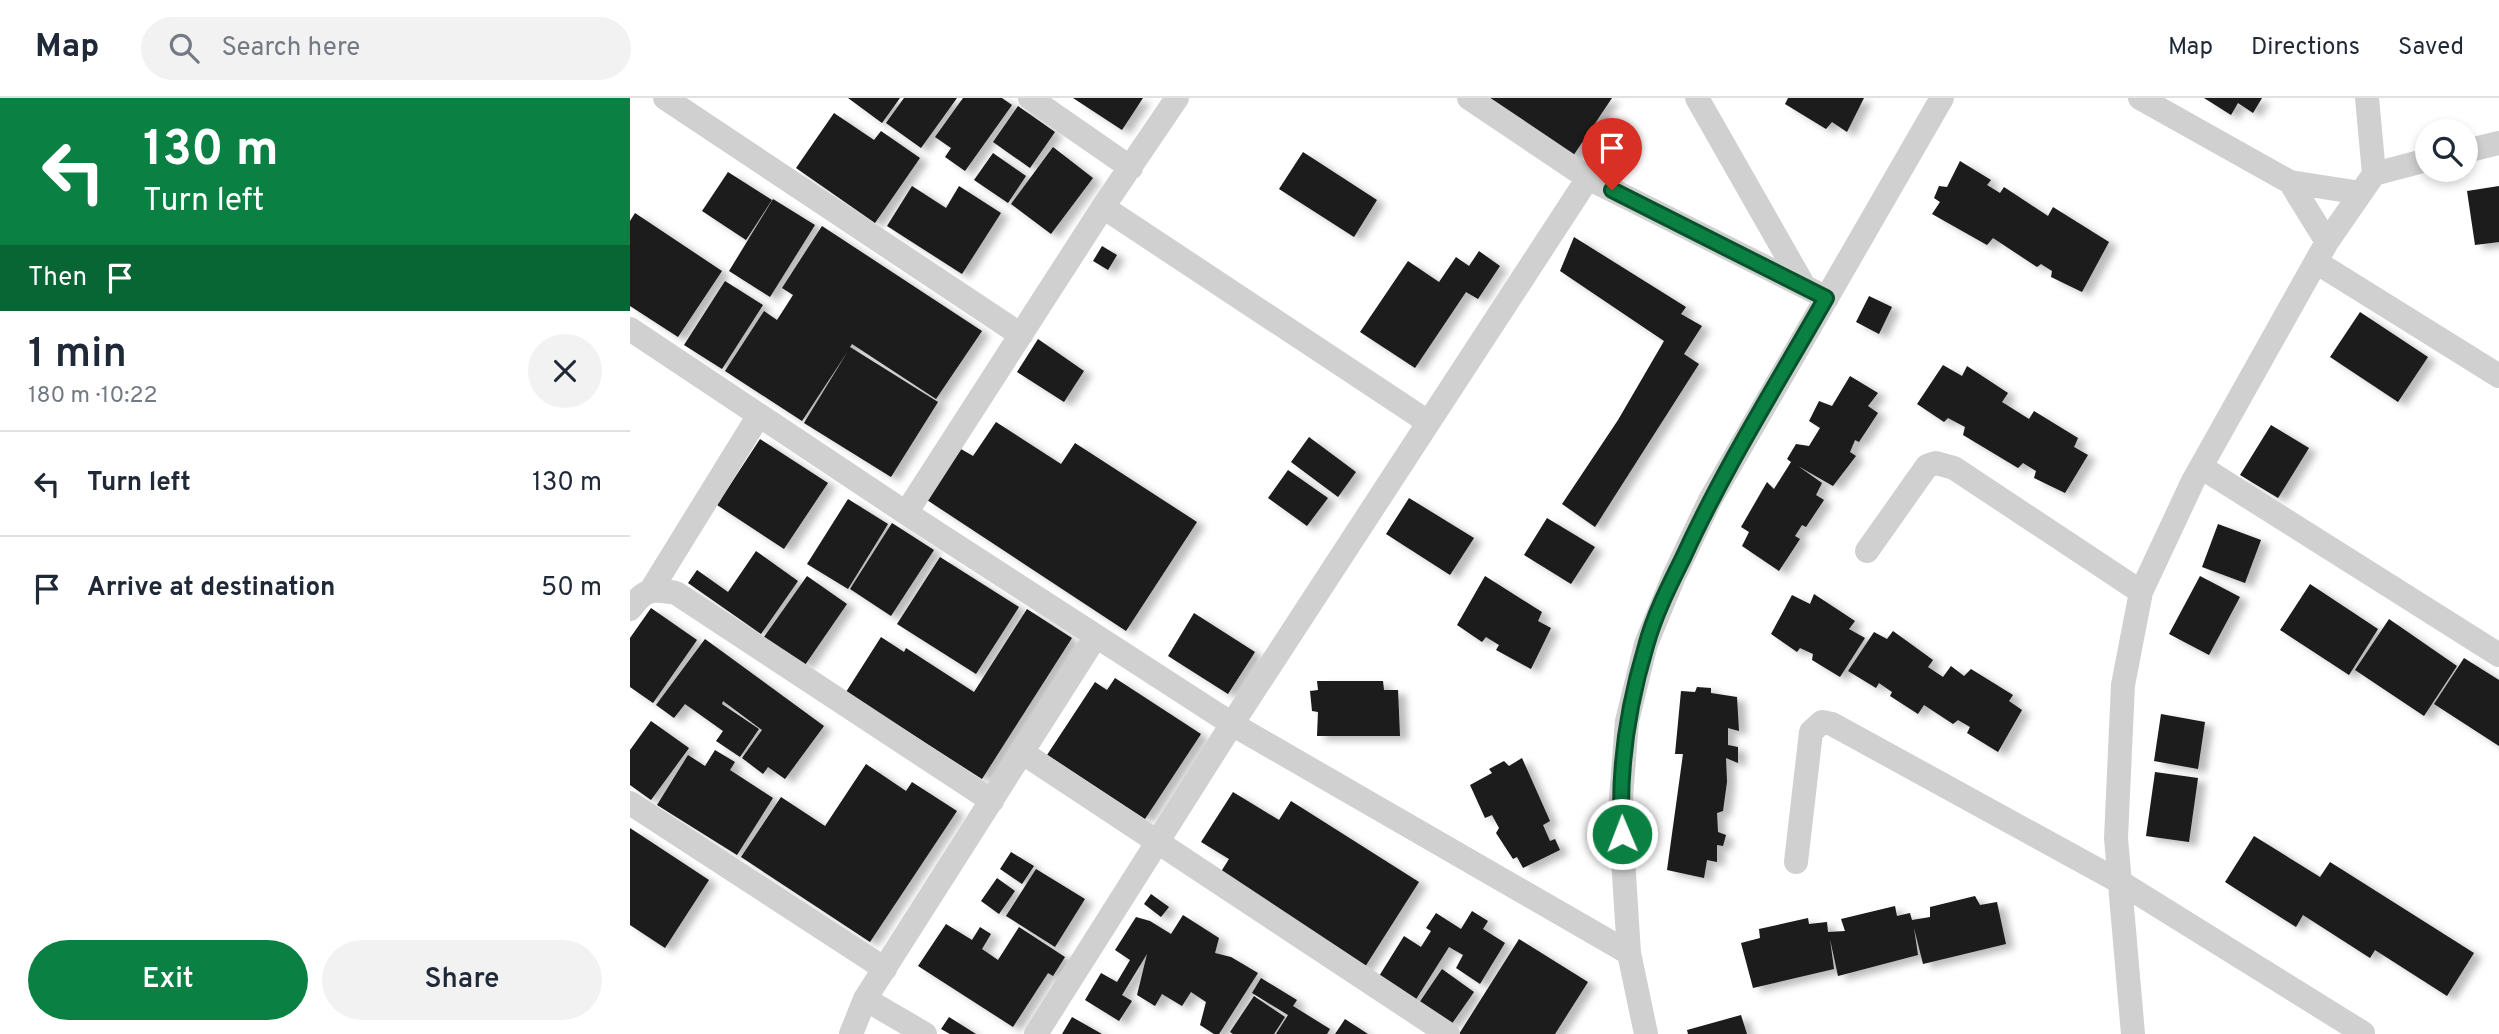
<!DOCTYPE html>
<meta charset="utf-8">
<style>
body{margin:0;font-family:Overpass,sans-serif;background:#f2f2f3;color:#1f2937;height:100vh;display:flex;flex-direction:column;font-size:26px;white-space:nowrap}
*{box-sizing:border-box;margin:0}
p{font-size:23px;color:#747a83}
.icon{flex:none;width:38px;height:38px;fill:none;stroke:currentColor;stroke-width:2;stroke-linecap:round;stroke-linejoin:round}
.map{position:relative;flex:1;overflow:hidden}
.sheet{display:flex;flex-direction:column;background:#fff;width:630px}
.sheet>*{flex:none}
.hud{background:#0b8043;color:#fff;overflow:hidden}
.fabs{position:absolute;left:1785px;top:21px;display:grid;gap:14px}
.fabs a{display:grid;place-items:center;width:63px;height:63px;border-radius:50%;background:#fff;box-shadow:0 4px 10px #0003;font-size:35px}
.pin{position:absolute;display:grid;place-items:center;width:60px;height:60px;color:#fff;margin:-72px -30px;border-radius:50% 50% 50% 0;rotate:-45deg;box-shadow:0 0 7px #0007}
.pin .icon{rotate:45deg}
.me{position:absolute;width:77px;margin:-38px;rotate:359deg;stroke-linejoin:round;filter:drop-shadow(0 0 5px #0008)}
.turn{display:flex;align-items:center;gap:24px;height:147px;padding:0 28px;font-size:32px}
.turn .icon{width:91px;height:91px;stroke-width:2.5}
.turn b{display:block;font-size:49px;line-height:60px}
.then{display:flex;align-items:center;height:66px;padding:0 28px;background:#0003;gap:14px;font-size:26px}
.round{display:grid;place-items:center;flex:none;width:74px;height:74px;border-radius:37px;background:#f2f2f3}
.summary{display:flex;align-items:center;justify-content:space-between;height:119px;padding:0 28px}
h1{font-size:42px;font-weight:600;line-height:52px}
.cta{display:flex;gap:14px;margin-top:auto;padding:14px 28px}
.cta a{flex:1;height:80px;border-radius:42px;background:#0b8043;color:#fff;font-size:28px;font-weight:600;line-height:80px;text-align:center}
.cta a+a{background:#f2f2f3;color:#1f2937}
ul{padding:0;list-style:none}
li{display:flex;align-items:center;gap:21px;height:105px;padding:0 28px;border-top:2px solid #e0e1e3}
li div{flex:1}
li b{display:block;font-size:26px}
li em{font-style:normal}
header{display:flex;align-items:center;gap:42px;box-sizing:border-box;height:98px;padding:0 35px;background:#fff;border-bottom:2px solid #e0e1e3}
header strong{font-size:33px}
nav{display:flex;gap:38px;margin-inline-start:auto;font-size:24px}
.search{width:490px;height:63px;background:#f2f2f3;display:flex;align-items:center;gap:18px;box-sizing:border-box;padding:0 24px;border-radius:38px;color:#747a83;font-size:26px}
main{display:flex;flex:1;min-height:0}
.map>svg:first-child{display:block}
.building{fill:#1a1a1a;filter:url(#shadow)}
.lines{fill:none;stroke-linecap:round;stroke-linejoin:round}
.street{stroke:#d0d0d0;stroke-width:24}
.route-casing{stroke:#07532c;stroke-width:18}
.route{stroke:#0b8043;stroke-width:12}
</style>
<header>
<strong>Map</strong>
<div class="search"><svg class="icon" aria-label="search" viewBox="0 0 24 24"><circle cx="10" cy="10" r="6"/><path d="M15 15l6 6"/></svg>Search here</div>
<nav><a>Map</a><a>Directions</a><a>Saved</a></nav>
</header>
<main>
<section class="sheet">
<div class="hud">
<div class="turn"><svg class="icon" aria-label="left" viewBox="0 0 24 24"><path d="M17 20v-9H6M10 6l-5 5 5 5"/></svg><div><b>130 m</b>Turn left</div></div>
<div class="then">Then<svg class="icon" aria-label="arrive" viewBox="0 0 24 24"><path d="M6 21V4h12l-3 4 3 4H6"/></svg></div>
</div>
<div class="summary"><div><h1>1 min</h1><p>180 m · 10:22</p></div><a class="round"><svg class="icon" aria-label="close" viewBox="0 0 24 24"><path d="M6 6l12 12M18 6L6 18"/></svg></a></div>
<ul>
<li><svg class="icon" aria-label="left" viewBox="0 0 24 24"><path d="M17 20v-9H6M10 6l-5 5 5 5"/></svg><div><b>Turn left</b></div><em>130 m</em></li>
<li><svg class="icon" aria-label="arrive" viewBox="0 0 24 24"><path d="M6 21V4h12l-3 4 3 4H6"/></svg><div><b>Arrive at destination</b></div><em>50 m</em></li>
</ul>
<div class="cta"><a>Exit</a><a>Share</a></div>
</section>
<div class="map">
<svg width="1869" height="936" viewBox="0 0 1869 936">
<defs>
<filter id="shadow"><feDropShadow dx="8" dy="4.5" stdDeviation="3.5" flood-color="#0004"/></filter>
</defs>
<rect width="100%" height="100%" fill="#fff"/>
<path class="building" d="M218,0H270L252,25Z
M274,0H327L291,50L256,25Z
M333,0H372L382,7L335,73L315,59L321,50L305,39Z
M443,0H513L492,32Z
M851,0H982L941,61Z
M1158,0H1234L1217,34L1202,24L1196,31L1155,6Z
M1574,0H1632L1623,15L1608,5L1601,17Z
M388,8L425,34L400,70L363,44Z
M204,15L244,42L251,33L290,60L245,125L166,70Z
M423,49L463,80L421,136L381,106Z
M673,54L747,102L724,139L649,91Z
M363,55L396,78L378,105L344,82Z
M1330,63L1361,82L1357,87L1370,95L1374,89L1418,118L1423,109L1479,144L1452,194L1421,179L1422,173L1411,166L1407,169L1363,140L1357,147L1302,116L1310,104L1304,100L1309,88L1317,89Z
M98,74L142,102L116,142L72,113Z
M282,88L316,110L329,88L371,115L332,176L257,128Z
M1869,88V144L1845,147L1837,93Z
M143,101L185,127L140,199L99,173Z
M5,115L92,173L48,239L0,208V123Z
M192,128L352,233L306,301L222,246L220,249L308,304L261,379L174,325L218,253L172,323L95,273L134,213L147,222L163,197L152,190Z
M944,139L1056,209L1051,216L1072,228L1054,256L1069,266L965,429L932,406L988,322L1034,243L930,173Z
M472,148L487,157L478,172L463,163Z
M849,153L870,168L848,201L836,194L785,270L730,234L778,163L809,184L826,159L839,168Z
M95,183L133,207L92,271L54,247Z
M1239,198L1262,209L1249,236L1226,224Z
M1730,214L1798,259L1768,304L1700,259Z
M408,241L454,273L434,304L387,274Z
M1313,267L1332,278L1337,268L1378,295L1372,304L1399,321L1404,313L1448,340L1444,349L1458,357L1435,395L1404,380L1406,373L1393,365L1388,370L1333,337L1335,329L1318,320L1314,324L1287,306Z
M1220,278L1248,295L1238,308L1248,315L1229,344L1225,342L1220,354L1226,358L1203,388L1168,368L1192,385L1186,397L1194,402L1176,429L1172,427L1165,438L1170,441L1149,473L1112,448L1119,434L1111,429L1137,384L1144,391L1161,364L1157,361L1166,346L1179,348L1190,330L1179,323L1189,303L1202,308Z
M366,324L431,366L445,345L567,424L496,533L297,402L331,351L343,358Z
M1641,327L1679,350L1648,400L1610,377Z
M679,339L726,374L708,399L661,364Z
M130,341L198,385L154,451L87,407Z
M658,372L698,400L677,428L638,400Z
M779,400L844,440L820,477L756,436Z
M218,401L258,426L218,491L177,466Z
M917,420L965,449L941,486L894,457Z
M262,425L304,452L261,518L220,491Z
M1588,426L1631,442L1615,485L1572,469Z
M126,453L168,483L131,536L58,485L67,472L98,494Z
M310,459L389,509L346,576L267,526Z
M177,478L217,506L175,567L134,539Z
M855,478L912,514L908,523L921,530L901,571L866,552L869,547L856,539L852,544L827,527Z
M1570,478L1610,499L1579,557L1539,536Z
M1680,486L1748,531L1719,577L1650,532Z
M1184,496L1225,523L1219,531L1235,540L1210,579L1182,562L1183,556L1170,550L1167,554L1141,536L1162,497L1180,506Z
M21,510L67,542L23,605L0,589V540Z
M397,511L442,540L352,681L216,594L251,539L274,554L276,550L344,594Z
M564,515L625,554L598,596L538,558Z
M1759,521L1827,568L1794,618L1725,572Z
M1263,533L1303,562L1298,569L1313,579L1321,568L1334,578L1341,571L1383,597L1379,603L1392,612L1368,654L1337,635L1340,629L1328,622L1323,626L1294,607L1288,616L1260,598L1262,594L1249,585L1246,590L1218,573L1244,534L1257,541Z
M75,541L194,628L155,681L138,669L133,676L112,660L132,632L93,603L92,606L129,631L110,659L86,643L93,633L55,606L44,620L26,607Z
M1834,560L1869,582V648L1804,606Z
M485,580L571,636L515,721L417,657L465,584L477,592Z
M687,583H753L754,592H768L770,638H687L688,614L682,613L680,593L688,592Z
M1067,589L1081,590V595L1107,599L1109,633L1098,630V647L1108,649V665L1096,660L1097,684L1093,713L1087,715L1088,734L1096,737L1093,748L1087,747V764L1077,762L1074,780L1037,772L1053,656H1045L1051,593L1065,594Z
M1531,616L1575,624L1568,671L1524,663Z
M21,623L59,650L21,702L0,687V652Z
M85,652L105,664L100,672L143,700L107,757L27,707L58,657L75,668Z
M892,660L920,723L913,727L920,743L925,741L930,752L893,770L887,759L883,761L866,735L869,730L862,717L855,720L840,687L862,675L859,671L874,663L879,668Z
M236,666L276,693L282,684L327,713L240,844L111,759L151,699L195,728Z
M1525,674L1568,680L1559,744L1516,738Z
M603,694L649,722L661,703L789,784L733,872L587,780L599,761L571,744Z
M0,730L79,782L35,850L0,827Z
M1624,738L1690,779L1700,764L1844,855L1817,898L1745,852L1740,860L1673,817L1666,829L1595,784Z
M381,754L404,768L392,786L370,771Z
M406,771L455,801L425,849L376,818Z
M367,780L385,793L369,816L351,803Z
M521,796L539,809L531,819L514,806Z
M1345,798L1350,807L1367,804L1376,846L1293,866L1284,830L1288,857L1208,878L1200,841L1204,871L1123,890L1111,845L1130,840L1129,831L1178,820L1179,826L1197,824L1198,834L1215,833L1211,821L1265,808L1267,818L1280,815L1282,822L1300,819V809Z
M842,813L858,823L853,831L875,845L850,886L826,870L833,857L819,849L783,906L746,883L774,838L791,849L801,833L796,830L806,815L831,831Z
M553,817L589,840L585,855L601,859L628,875L589,936H584L570,927L576,904L561,894L552,908L532,896L525,908L507,897L517,856L492,897L502,903L489,923L455,902L471,875L487,884L500,862L485,852L506,819L520,823L541,836Z
M316,826L342,842L350,829L361,836L352,851L368,862L389,829L435,859L423,878L418,875L383,929L288,868Z
M889,841L958,884L925,936H829Z
M812,871L844,894L821,927L789,905Z
M631,880L667,902L663,908L700,931L697,936H646L658,917L622,895Z
M624,898L655,919L644,936H603L600,934Z
M1111,917L1117,936H1058L1057,932Z
M319,919L346,936H320L311,931Z
M442,919L472,936H432Z
M715,921L738,936H705Z"/>
<g class="lines">
<path class="street" d="M35,0L391,237
M400,0L501,70
M839,0L958,80L1197,200
M1067,0L1174,188
M1510,0L1660,84L1697,144
M1737,0L1744,76
M1836,53L1869,45
M1660,84L1731,95
M473,109L798,324
M1686,164L1869,278
M0,231L276,415L602,626L999,855
M1571,369L1869,557
M276,415L473,109L547,0
M1237,453L1297,368L1306,365L1324,370L1511,494
M21,492L129,317
M0,511C16,490 21,491 46,495L362,703
M393,655L818,936
M0,705L255,871
M1166,764L1181,634L1192,624L1202,626L1490,784L1733,935
M235,901L295,936
M221,936L235,901L466,538
M406,936L602,626L958,80
M1016,936L999,855L990,713L997,623L1016,546L1044,478L1080,402L1312,0
M1503,936L1486,740L1493,587L1511,494L1563,383L1697,144L1744,76L1797,62"/>
</g>
<g class="lines">
<g class="route-casing">
<path id="route" d="M982,92L1196,200C1147,286 1094,370 1053,460C1039,488 1024,518 1016,548C998,608 988,673 992,736"/>
</g>
<use href="#route" class="route"/>
</g>
</svg>
<div class="fabs">
<a><svg class="icon" aria-label="search" viewBox="0 0 24 24"><circle cx="10" cy="10" r="6"/><path d="M15 15l6 6"/></svg></a>
</div>
<div class="pin" style="left:982px;top:92px;background:#d93025"><svg class="icon" aria-label="arrive" viewBox="0 0 24 24"><path d="M6 21V4h12l-3 4 3 4H6"/></svg></div>
<svg class="me" style="left:992px;top:736px" viewBox="-20 -20 40 40"><circle r="17" fill="#0b8043" stroke="#fff" stroke-width="3"/><path d="M0-11L8 9 0 5-8 9z" fill="#fff"/></svg>
</div>
</main>
